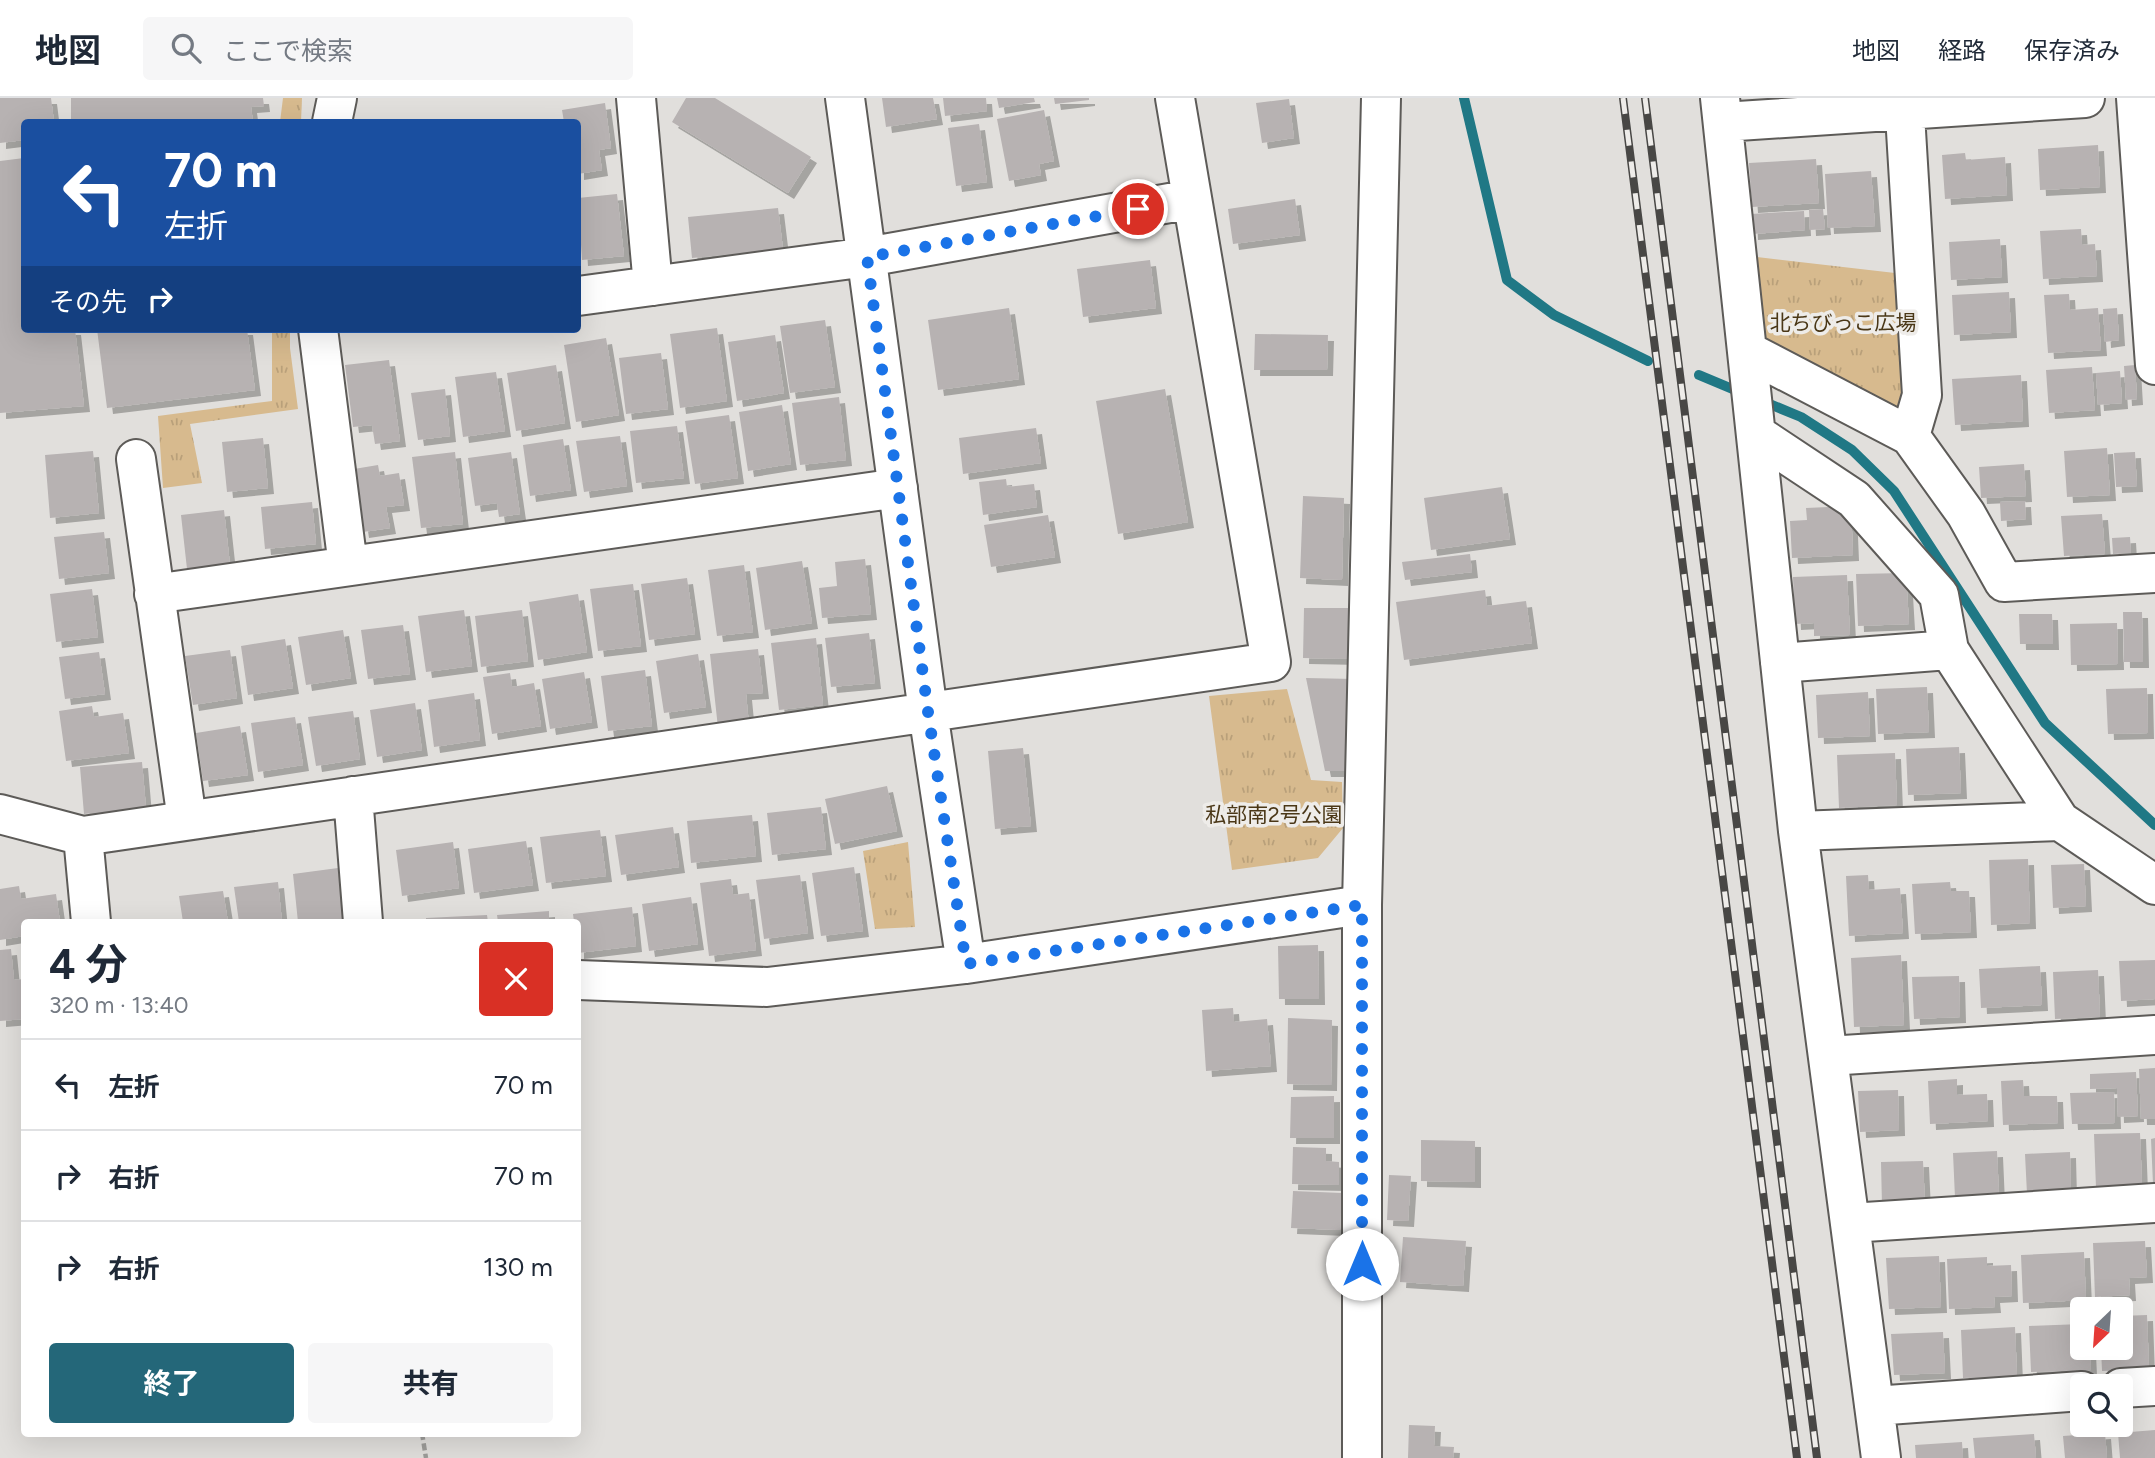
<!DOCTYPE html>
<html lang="ja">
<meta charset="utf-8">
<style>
body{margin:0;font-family:Figtree,"Noto Sans JP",sans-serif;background:#f6f6f7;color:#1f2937;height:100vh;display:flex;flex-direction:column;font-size:26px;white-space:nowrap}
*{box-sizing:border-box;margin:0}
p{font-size:23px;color:#747a83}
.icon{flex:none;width:38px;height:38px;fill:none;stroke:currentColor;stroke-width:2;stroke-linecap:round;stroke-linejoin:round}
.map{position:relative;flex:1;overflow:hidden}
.panel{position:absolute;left:21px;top:821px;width:560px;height:518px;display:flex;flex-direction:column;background:#fff;border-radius:7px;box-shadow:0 7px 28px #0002}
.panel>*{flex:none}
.top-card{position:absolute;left:21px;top:21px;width:560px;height:214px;border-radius:7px;box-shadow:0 7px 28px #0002;background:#1a4fa0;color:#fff;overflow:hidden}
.needle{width:46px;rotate:205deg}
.buttons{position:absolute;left:2070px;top:1199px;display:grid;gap:14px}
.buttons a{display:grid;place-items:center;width:63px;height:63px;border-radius:7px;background:#fff;box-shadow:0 7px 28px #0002;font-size:35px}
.pin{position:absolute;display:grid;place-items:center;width:60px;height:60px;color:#fff;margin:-30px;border:4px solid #fff;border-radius:50%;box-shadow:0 2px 7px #0007}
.me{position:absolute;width:77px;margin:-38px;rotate:0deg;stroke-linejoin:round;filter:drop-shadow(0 0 5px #0008)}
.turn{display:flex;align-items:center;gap:24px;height:147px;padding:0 28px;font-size:32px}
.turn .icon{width:91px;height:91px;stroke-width:2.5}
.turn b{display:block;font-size:49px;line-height:60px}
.then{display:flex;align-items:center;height:66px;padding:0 28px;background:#0003;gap:14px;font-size:26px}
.round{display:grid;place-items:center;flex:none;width:74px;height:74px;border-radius:7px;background:#f6f6f7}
.head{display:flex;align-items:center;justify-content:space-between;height:119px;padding:0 28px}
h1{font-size:42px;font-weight:700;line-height:52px}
.primary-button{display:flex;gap:14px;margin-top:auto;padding:14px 28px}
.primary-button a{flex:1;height:80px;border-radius:7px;background:#246779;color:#fff;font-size:28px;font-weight:700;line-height:80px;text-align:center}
.primary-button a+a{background:#f6f6f7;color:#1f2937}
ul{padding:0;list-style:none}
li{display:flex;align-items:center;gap:21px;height:91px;padding:0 28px;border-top:2px solid #e0e1e3}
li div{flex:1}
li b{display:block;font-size:26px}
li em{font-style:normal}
header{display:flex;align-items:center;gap:42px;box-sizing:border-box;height:98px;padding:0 35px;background:#fff;border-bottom:2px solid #e0e1e3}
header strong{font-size:33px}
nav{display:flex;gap:38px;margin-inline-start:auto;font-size:24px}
.search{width:490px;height:63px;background:#f6f6f7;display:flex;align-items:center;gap:18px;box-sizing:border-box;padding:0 24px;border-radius:7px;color:#747a83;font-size:26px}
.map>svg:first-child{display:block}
.grass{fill:url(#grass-tufts)}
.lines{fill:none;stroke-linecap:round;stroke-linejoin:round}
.stream{stroke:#207885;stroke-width:10}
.building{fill:#b7b2b2;filter:url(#shadow)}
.street-casing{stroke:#5d5b58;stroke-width:42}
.secondary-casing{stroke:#5d5b58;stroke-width:42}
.path{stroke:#9d9c99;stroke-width:4.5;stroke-dasharray:7 3.5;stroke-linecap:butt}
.street{stroke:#fff;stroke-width:38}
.secondary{stroke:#fff;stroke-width:38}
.rail-casing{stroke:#484745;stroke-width:8}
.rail{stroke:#eeece9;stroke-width:5;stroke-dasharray:16;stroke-linecap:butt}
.route{stroke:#1a73e8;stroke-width:12;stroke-dasharray:0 21.6}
.labels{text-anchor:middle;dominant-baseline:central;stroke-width:7;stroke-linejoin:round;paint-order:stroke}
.park-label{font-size:21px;fill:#4a3717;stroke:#eeece9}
</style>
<header>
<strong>地図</strong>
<div class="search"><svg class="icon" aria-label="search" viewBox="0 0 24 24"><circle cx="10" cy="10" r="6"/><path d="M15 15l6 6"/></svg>ここで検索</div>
<nav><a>地図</a><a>経路</a><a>保存済み</a></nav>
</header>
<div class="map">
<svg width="2155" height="1360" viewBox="0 0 2155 1360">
<defs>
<pattern id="grass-tufts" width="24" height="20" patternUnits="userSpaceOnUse" patternTransform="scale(1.75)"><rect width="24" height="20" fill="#d7ba8e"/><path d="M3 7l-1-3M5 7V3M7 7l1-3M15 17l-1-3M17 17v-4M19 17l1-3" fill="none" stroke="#b9a07a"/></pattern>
<filter id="shadow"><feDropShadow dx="6" dy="6" stdDeviation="0" flood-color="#0004"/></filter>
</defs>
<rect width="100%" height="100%" fill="#e1dfdc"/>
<path class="grass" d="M283,0H302L301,24H280Z
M1757,159L1895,175L1904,317L1764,244Z
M272,231H290V250L298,311L190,326L202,385L163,390L158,318L272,303Z
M1287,591L1311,682L1342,684L1343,730L1318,760L1232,772L1209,598Z
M908,744L915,829L875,831L863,753Z"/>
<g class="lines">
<path class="stream" d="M1464,0L1507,182L1554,217L1648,263
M1699,277L1742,295
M1760,302L1801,319L1852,352L1894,393L2045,625L2155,727"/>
</g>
<path class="building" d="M0,0H51L54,24H24V42L0,45Z
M71,0H263L264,8L251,9L253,24H71Z
M686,0H715L811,59L788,95L672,24Z
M882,0H933L937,21L886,29Z
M943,0H986L987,13L945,18Z
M997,0H1034L1035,4L999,10Z
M1054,0H1089V2L1055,6Z
M1289,1L1294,40L1262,45L1256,5Z
M605,5L611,50L599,52L602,72L578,76V24H564L562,12Z
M1044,12L1054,63L1039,66L1041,77L1009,83L997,21Z
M979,26L987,84L956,88L948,30Z
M2098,47L2100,89L2040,92L2038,51Z
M1965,55L1966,62L2005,59L2007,97L1945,101L1942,57Z
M24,60V231H75L84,308L0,315V63Z
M1816,61L1819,105L1752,109L1749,65Z
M1871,73L1875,128L1828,130L1825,76Z
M617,96L624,158L582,162L578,100Z
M1295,101L1300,137L1233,146L1228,111Z
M778,110L783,151L692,160L688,119Z
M1823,111L1825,131L1810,132L1809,112Z
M1804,113L1805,132L1752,136L1751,116Z
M2081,131L2082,147L2095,146L2097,178L2043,181L2040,133Z
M2000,141L2002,179L1951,182L1949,144Z
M1150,162L1156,210L1083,219L1077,171Z
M2009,194L2011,234L1954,237L1952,197Z
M2069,196L2070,212L2098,210L2101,252L2048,255L2044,197Z
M1009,210L1019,281L938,292L928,222Z
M2117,210L2119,242L2105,244L2103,211Z
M825,222L835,289L790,295L780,228Z
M717,230L727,303L680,310L670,236Z
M97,231H247L255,292L107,310Z
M1255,236L1328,237L1327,272H1254Z
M775,237L784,295L737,303L728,244Z
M606,240L619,317L576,324L564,247Z
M661,255L668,311L626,316L619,260Z
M389,262L400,343L375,346L372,327L353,329L345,267Z
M556,267L565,325L516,333L507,275Z
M2135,267L2137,301L2126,302L2124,268Z
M2092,269L2095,312L2049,315L2046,272Z
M2120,273L2122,305L2098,307L2096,275Z
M496,274L505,333L463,339L455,279Z
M2021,277L2023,323L1955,327L1952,281Z
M445,291L450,338L418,342L411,295Z
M1165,291L1188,424L1118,436L1096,303Z
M839,299L846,362L800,367L792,305Z
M782,307L791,366L748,373L739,314Z
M729,317L738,380L695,386L685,323Z
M677,328L684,380L636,385L630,333Z
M1036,330L1041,365L963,376L959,340Z
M620,338L627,388L584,394L576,343Z
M263,340L268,390L227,394L222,344Z
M563,341L571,392L530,398L523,347Z
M2107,350L2110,397L2067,399L2064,353Z
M93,353L99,415L50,420L45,357Z
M455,354L463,426L421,430L412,359Z
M511,354L520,416L499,419L497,405L475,408L468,360Z
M2135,354L2137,388L2116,389L2114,355Z
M2024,366L2026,398L1981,400L1979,369Z
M378,367L380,378L399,375L404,407L386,409L390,430L363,434L354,371Z
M1006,381L1007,389L1034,386L1037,409L983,417L979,384Z
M1502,389L1510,441L1431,452L1424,400Z
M1303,398L1344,400L1342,482L1300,480Z
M2025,403L2026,421L2001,423L2000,404Z
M312,404L316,446L265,451L261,409Z
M1851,408L1853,457L1792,460L1790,423L1807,422L1806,410Z
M224,412L230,467L187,471L181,417Z
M2102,416L2105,456L2064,458L2061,418Z
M1048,417L1055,459L991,469L984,427Z
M104,434L109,475L59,481L54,439Z
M2130,439L2131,455L2113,456L2112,440Z
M1470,456L1472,474L1405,482L1402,464Z
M865,461L871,516L822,520L819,490L837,488L835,464Z
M802,463L812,525L765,532L756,470Z
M744,467L753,534L717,538L708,472Z
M1906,475L1909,526L1858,528L1856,476Z
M1847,477L1850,537L1814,538V525L1795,526L1793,479Z
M687,480L695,536L649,542L641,486Z
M633,486L641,548L598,553L590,491Z
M92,491L98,539L56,544L50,496Z
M1485,492L1487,508L1526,503L1532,545L1404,562L1396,504Z
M578,496L587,554L538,562L529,504Z
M1304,510H1356L1355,561L1303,560Z
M464,512L472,568L426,574L418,518Z
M522,512L528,563L481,569L475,518Z
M2123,514H2142L2143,564H2124Z
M2019,516H2052L2053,546H2020Z
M2117,525L2118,566L2071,567L2070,526Z
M403,527L410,576L368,581L361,532Z
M343,532L351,580L306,587L298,539Z
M869,535L875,585L831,589L825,540Z
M816,540L823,607L779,612L771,545Z
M285,541L293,590L248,597L241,548Z
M758,551L763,595L746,596L749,627L718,630L710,556Z
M230,552L237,600L193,607L185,558Z
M99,554L105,596L65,601L59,559Z
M698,556L706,609L664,615L656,563Z
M645,572L652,628L608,633L601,578Z
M584,574L592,624L550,631L542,581Z
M510,575L512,589L534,585L541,628L492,636L483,579Z
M1306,580L1354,581L1352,673H1325Z
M1927,589L1929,634L1878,636L1876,591Z
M2147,590L2148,635L2108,636L2106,591Z
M1868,594L1870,638L1818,640L1816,597Z
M474,595L480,642L434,649L428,602Z
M415,605L422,652L377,659L370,612Z
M92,608L94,619L123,615L129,655L66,663L59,613Z
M353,613L360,661L316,668L308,619Z
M295,619L303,667L258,674L251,625Z
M240,628L248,677L203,683L196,635Z
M1959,649L1961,695L1908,697L1906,651Z
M1023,650L1031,728L995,731L988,653Z
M1895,655L1897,707L1839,710L1837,657Z
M142,664L146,710L84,716L80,669Z
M887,688L897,733L835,746L825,701Z
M821,709L826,751L772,757L767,715Z
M752,717L756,758L691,765L687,723Z
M673,729L679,769L621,777L615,737Z
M600,732L606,778L546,785L540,739Z
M526,743L533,787L474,795L468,751Z
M453,744L459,790L402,798L396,752Z
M2028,761L2030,825L1991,827L1989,762Z
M2084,766L2086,808L2053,810L2051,767Z
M854,769L863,833L821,838L812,775Z
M338,770L344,824H298L293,776Z
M800,777L808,835L764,841L756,782Z
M1868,777L1869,792L1900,790L1903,835L1849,838L1846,778Z
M731,781L733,797L749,795L756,852L709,858L700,785Z
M278,784L282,824H239L234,789Z
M1950,784L1951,793H1969L1971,834L1915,836L1912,786Z
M19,788L21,801L56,796L60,824H24V838L0,842V791Z
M223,793L228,824H183L179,798Z
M691,799L698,846L649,853L642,806Z
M632,809L636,848L578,855V824H574L573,816Z
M549,813V824H498L497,817Z
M487,817L488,824H426V820Z
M1318,847L1319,901H1279L1278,848Z
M11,851L14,882L24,881V921L0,923V852Z
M1901,857L1904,927L1854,929L1851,860Z
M2155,862V901L2121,903L2119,863Z
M2040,868L2042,907L1981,910L1979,871Z
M2098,872L2100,919L2055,921L2053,874Z
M1959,878L1960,919L1914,921L1912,879Z
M1233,910L1234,924L1267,921L1271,968L1206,973L1202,912Z
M1288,920L1332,922L1331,987L1287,986Z
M2155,970V1021H2141L2139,971Z
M2136,974L2138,1018L2118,1019L2117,990L2090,991V976Z
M1957,981V997L1987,996L1988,1023L1930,1026L1928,983Z
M2023,982L2024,998H2057L2058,1025L2003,1027L2001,983Z
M1898,992L1899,1032L1860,1034L1858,993Z
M2114,994L2115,1025L2072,1026L2070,995Z
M1334,998V1040H1290L1291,999Z
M2140,1035L2142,1088L2096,1090L2094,1036Z
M2155,1040V1086H2153L2151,1041Z
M1421,1042L1475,1043V1084L1421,1083Z
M1293,1049L1326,1050V1063L1339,1064V1087L1292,1086Z
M1997,1053L1999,1099L1955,1100L1953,1055Z
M2070,1054L2071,1094L2027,1096L2025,1056Z
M1923,1063L1925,1106L1882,1108L1881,1064Z
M1389,1077L1411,1078L1408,1123L1387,1122Z
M1293,1093L1342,1095L1340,1132L1291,1130Z
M1403,1139L1466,1143L1463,1188L1400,1184Z
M2145,1143L2147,1179L2129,1180L2130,1197L2095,1199L2093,1145Z
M2084,1154L2086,1202L2023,1205L2021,1157Z
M1939,1158L1941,1209L1889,1211L1886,1160Z
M1987,1159V1168L2011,1167L2012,1198L1994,1199L1995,1209L1949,1211L1947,1161Z
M2147,1217L2149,1271L2102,1273L2101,1250H2121V1218Z
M2082,1226V1250H2090L2091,1272L2031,1274L2029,1228Z
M2015,1229L2017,1278L1963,1280L1961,1232Z
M1943,1234L1945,1275L1894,1277L1891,1236Z
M1409,1327L1435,1328L1434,1348L1454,1349L1453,1360H1408Z
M2155,1332V1360H2120L2118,1335Z
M2105,1335L2107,1360H2065L2063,1338Z
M2034,1336L2036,1360H1975L1973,1340Z
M1962,1344L1963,1360H1916L1915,1347Z"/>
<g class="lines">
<g class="street-casing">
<path id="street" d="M636,0L653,188
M845,0L928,614L966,866
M1720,0L1798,733L1881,1360
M2136,0L2155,267
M332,24L337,0
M1723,24L2085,0
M578,198L867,159L1192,101
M318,231L348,468
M1747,253L1910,338L1922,297L1904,0
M1756,336L1854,401L1939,497L1949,552L2060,723L2155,787
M1910,338L1966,416L2004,484L2155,475
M136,361L187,722
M154,496L898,390
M1780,565L1949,552
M353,698L363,824
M0,716L83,738L1271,564L1175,0
M1798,733L2060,723
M83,738L91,824
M578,882L767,889L966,866L1362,807
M1828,958L2155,937
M1850,1125L2155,1105
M2121,1290L2155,1288
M1874,1308L2082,1293"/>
</g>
<g class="secondary-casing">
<path id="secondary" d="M1362,1360V807L1381,0"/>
</g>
<path class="path" d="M422,1335L426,1360"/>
<use href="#street" class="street"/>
<use href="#secondary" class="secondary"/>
<g class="rail-casing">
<path id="rail" d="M1623,0L1797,1360
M1645,0L1817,1360"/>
</g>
<use href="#rail" class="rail"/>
</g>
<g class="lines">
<path class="route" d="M1138,111L867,159L928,614L966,866L1362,807V1166"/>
</g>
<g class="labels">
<g class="park-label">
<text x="1843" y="224">北ちびっこ広場</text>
<text x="1274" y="716">私部南2号公園</text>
</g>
</g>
</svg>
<div class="buttons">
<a><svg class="needle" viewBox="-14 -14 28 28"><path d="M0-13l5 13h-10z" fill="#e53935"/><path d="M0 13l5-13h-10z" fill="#747a83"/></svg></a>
<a><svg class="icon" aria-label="search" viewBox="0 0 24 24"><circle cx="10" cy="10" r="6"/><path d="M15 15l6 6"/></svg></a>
</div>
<div class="pin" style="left:1138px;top:111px;background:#d93025"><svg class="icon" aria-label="arrive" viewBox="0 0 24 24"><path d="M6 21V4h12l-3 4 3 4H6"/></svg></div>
<svg class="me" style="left:1362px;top:1166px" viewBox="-20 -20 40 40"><circle r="19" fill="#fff"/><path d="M0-13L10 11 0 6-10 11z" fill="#1a73e8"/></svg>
<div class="top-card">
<div class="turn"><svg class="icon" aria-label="left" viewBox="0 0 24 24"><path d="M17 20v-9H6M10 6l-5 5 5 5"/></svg><div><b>70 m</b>左折</div></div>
<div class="then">その先<svg class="icon" aria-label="right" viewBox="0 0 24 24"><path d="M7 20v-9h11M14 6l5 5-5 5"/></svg></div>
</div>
<section class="panel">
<div class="head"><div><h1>4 分</h1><p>320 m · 13:40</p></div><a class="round" style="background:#d93025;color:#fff"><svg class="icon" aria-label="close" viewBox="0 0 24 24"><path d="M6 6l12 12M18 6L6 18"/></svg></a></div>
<ul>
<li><svg class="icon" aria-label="left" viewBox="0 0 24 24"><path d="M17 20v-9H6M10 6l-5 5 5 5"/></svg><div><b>左折</b></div><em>70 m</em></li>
<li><svg class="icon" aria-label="right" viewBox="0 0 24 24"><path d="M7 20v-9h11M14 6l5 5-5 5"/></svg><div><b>右折</b></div><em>70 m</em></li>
<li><svg class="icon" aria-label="right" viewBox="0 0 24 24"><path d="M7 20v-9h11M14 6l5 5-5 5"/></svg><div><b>右折</b></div><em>130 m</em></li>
</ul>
<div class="primary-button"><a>終了</a><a>共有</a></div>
</section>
</div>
